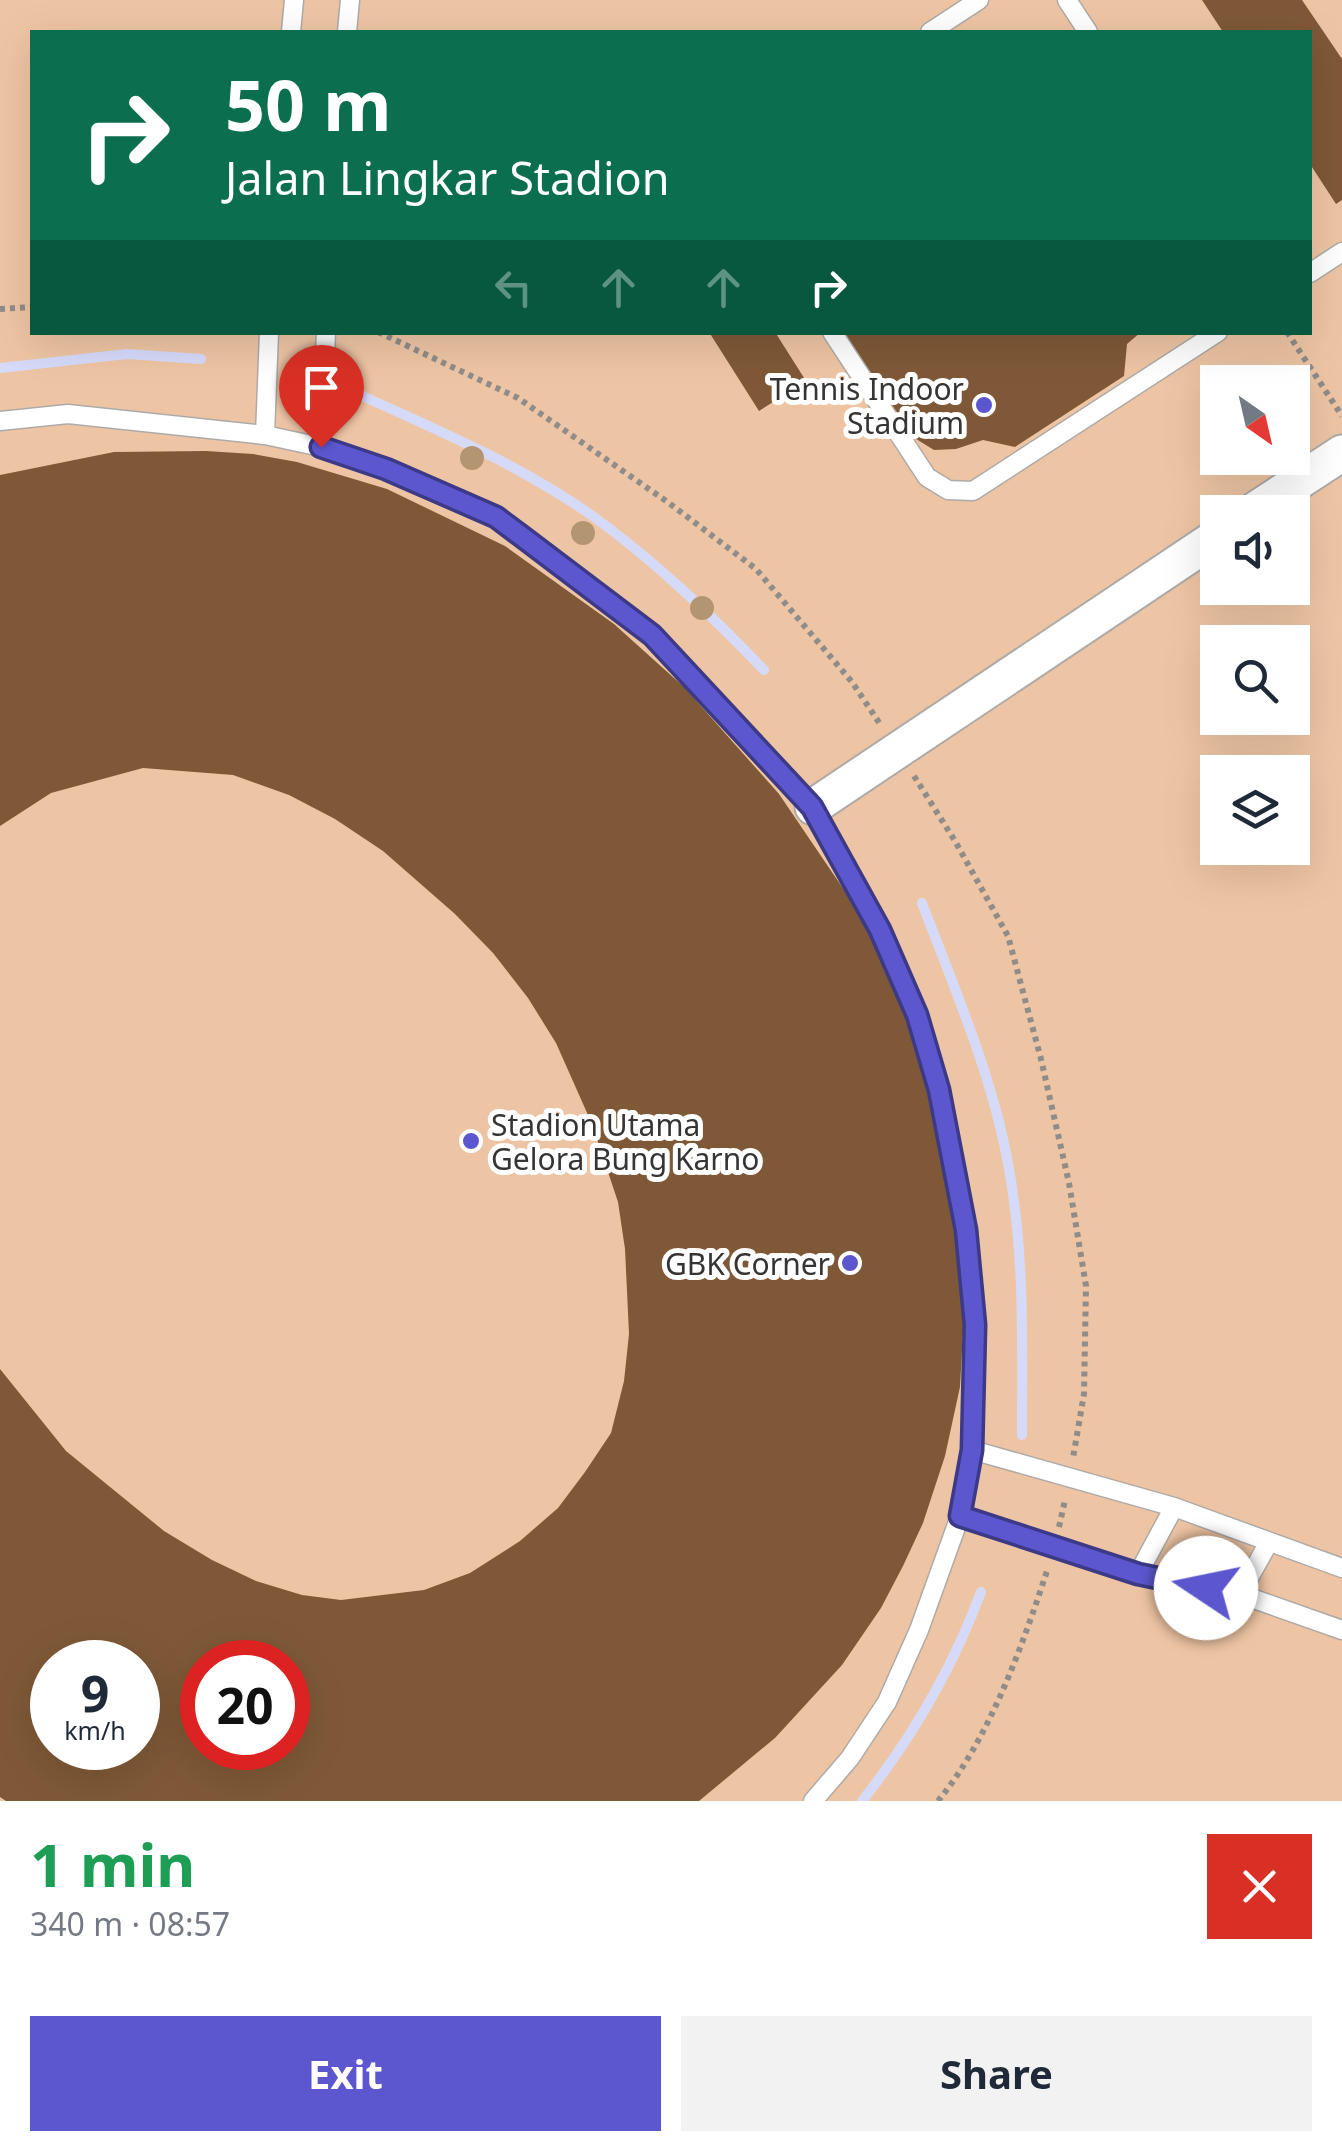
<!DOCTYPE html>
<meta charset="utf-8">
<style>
body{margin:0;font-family:"Noto Sans",sans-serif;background:#f2f2f3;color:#1f2937;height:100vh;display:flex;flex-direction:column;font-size:38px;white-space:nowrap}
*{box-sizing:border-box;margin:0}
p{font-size:32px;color:#747a83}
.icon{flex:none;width:55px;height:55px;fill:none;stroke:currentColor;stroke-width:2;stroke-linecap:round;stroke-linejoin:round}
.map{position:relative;height:1801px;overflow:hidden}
.side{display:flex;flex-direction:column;background:#fff;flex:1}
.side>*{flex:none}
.hud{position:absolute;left:30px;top:30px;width:1282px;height:305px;border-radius:0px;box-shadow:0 10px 40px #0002;background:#0b6e4f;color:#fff;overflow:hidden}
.needle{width:65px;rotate:146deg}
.buttons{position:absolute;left:1200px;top:365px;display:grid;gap:20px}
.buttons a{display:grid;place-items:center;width:110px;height:110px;border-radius:0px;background:#fff;box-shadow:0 10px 40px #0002;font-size:50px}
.speed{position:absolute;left:30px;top:1640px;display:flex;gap:20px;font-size:50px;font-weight:700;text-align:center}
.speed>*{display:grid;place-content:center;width:130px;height:130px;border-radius:50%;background:#fff;box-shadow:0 10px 40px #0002;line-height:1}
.speed small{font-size:25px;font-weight:400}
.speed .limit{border:15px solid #d22;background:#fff;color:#111}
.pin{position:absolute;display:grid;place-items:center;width:85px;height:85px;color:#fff;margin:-102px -42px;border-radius:50% 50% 50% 0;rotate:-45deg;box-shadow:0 0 10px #0007}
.pin .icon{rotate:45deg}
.me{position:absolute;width:110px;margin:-55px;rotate:281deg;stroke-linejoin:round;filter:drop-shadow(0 0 8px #0008)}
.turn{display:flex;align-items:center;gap:35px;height:210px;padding:0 30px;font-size:45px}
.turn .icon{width:130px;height:130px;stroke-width:2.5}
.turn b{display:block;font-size:70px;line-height:85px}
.lanes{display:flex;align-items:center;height:95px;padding:0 30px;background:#0003;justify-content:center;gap:50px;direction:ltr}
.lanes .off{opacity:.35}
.round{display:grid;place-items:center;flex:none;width:105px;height:105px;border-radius:0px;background:#f2f2f3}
.headline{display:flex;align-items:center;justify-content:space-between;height:170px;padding:0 30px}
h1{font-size:60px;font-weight:700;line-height:75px;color:#1e9e55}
.button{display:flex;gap:20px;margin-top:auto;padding:20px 30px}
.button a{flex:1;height:115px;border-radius:0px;background:#5d57cf;color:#fff;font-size:40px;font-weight:700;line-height:115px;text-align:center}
.button a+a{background:#f2f2f3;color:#1f2937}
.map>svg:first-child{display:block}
.green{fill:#eec5a4;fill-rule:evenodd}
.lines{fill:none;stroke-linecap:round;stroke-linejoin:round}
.stream{stroke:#d6daf9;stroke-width:10}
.building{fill:#7f5937;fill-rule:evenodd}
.lane-casing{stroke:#aeaaa7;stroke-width:21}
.street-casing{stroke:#aeaaa7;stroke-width:39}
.path{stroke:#8f8c8a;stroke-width:6;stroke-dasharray:5 5;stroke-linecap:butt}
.lane{stroke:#fff;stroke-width:18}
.street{stroke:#fff;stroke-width:35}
.tree{fill:#b49571}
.route-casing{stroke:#3c3987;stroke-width:25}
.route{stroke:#5d57cf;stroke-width:18}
.poi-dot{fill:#5d57cf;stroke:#fff;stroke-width:4}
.labels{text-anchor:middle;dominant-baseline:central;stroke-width:10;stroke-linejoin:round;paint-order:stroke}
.poi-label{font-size:30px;fill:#373534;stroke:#fff;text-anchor:end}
</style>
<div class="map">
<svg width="1342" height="1801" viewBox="0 0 1342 1801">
<rect width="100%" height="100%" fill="#f9f5f1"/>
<path class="green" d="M0,0H1342V1801H0ZM32,32H1310V332H32ZM1218,382H1292V458H1218ZM1218,512H1292V588H1218ZM1218,642H1292V718H1218ZM1218,772H1292V848H1218ZM52,1662H138V1748H52ZM202,1662H288V1748H202Z"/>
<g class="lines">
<path class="stream" d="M0,368L127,354L201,359
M336,384C423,424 515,461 594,517C656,562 711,615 764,670
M922,903C955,990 993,1077 1009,1169C1025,1257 1022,1346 1022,1435
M862,1801C912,1738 953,1667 981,1592"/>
</g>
<path class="building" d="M1202,0H1302L1342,59V200L1336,204L1310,164V32H1223Z
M709,332H775L806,381L759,411Z
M841,332H1141L1127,344L1124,376L1015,447L983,440L956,449L934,450L908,434Z
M206,451L253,454L297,462L387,489L505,546L614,624L684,687L779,794L857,909L878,949L911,1032L946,1162L965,1296L960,1387L945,1456L923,1523L903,1566L881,1608L842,1665L775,1738L699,1801H6L0,1797V1369L66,1451L164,1531L212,1560L256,1581L302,1595L341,1600L424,1590L470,1573L520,1541L558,1508L585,1472L611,1433L624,1381L629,1334L625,1249L618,1202L592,1124L556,1043L528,998L493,953L455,914L383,851L335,819L289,795L233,775L143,768L51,793L0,826V475L114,452ZM52,1662H138V1748H52ZM202,1662H288V1748H202Z"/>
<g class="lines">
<g class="lane-casing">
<path id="lane" d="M1067,0L1088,32
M291,32L294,0
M347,32L350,0
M930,32L979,0
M1310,273L1342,252
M832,332L927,477L948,490L973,491L1218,332
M0,421L68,414L265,435L321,447L386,469L496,517L652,635L813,807L880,930L917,1015L939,1090L966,1230L975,1325L972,1450L960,1516L919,1630L887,1702L850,1758L813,1801
M265,435L269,332
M321,447L326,332
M972,1450L1174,1507L1342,1568
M960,1516L1138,1574L1240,1594L1342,1630
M1138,1574L1174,1507
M1240,1594L1269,1542"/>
</g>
<g class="street-casing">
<path id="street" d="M1252,512L1342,453
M813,807L1218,536"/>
</g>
<path class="path" d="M0,309L32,307
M378,332L518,398L669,503L756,569L852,682L880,724
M1287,332L1342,416
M914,776L955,841L1008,936L1041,1059L1069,1183L1086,1286L1084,1394L1073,1458
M1059,1527L1065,1500
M938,1801C990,1738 1023,1644 1048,1568"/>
<use href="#lane" class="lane"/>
<use href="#street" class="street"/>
</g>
<g class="tree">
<circle cx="472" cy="458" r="12"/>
<circle cx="583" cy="533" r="12"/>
<circle cx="702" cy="608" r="12"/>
</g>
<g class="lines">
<g class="route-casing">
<path id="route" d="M321,447L386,469L496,517L520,535L652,635L812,807L880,930L917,1015L939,1090L966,1230L975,1325L972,1450L960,1516L1138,1574L1206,1588"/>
</g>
<use href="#route" class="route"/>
</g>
<g class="poi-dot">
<circle cx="984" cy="405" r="10"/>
<circle cx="471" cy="1141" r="10"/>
<circle cx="850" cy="1263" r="10"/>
</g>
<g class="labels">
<g class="poi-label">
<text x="964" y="388">Tennis Indoor<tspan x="964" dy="34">Stadium</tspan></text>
<text x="491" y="1124" text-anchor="start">Stadion Utama<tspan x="491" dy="34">Gelora Bung Karno</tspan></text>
<text x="830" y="1263">GBK Corner</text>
</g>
</g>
</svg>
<div class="buttons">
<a><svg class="needle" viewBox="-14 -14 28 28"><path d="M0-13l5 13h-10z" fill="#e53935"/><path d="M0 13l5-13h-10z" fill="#747a83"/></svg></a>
<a><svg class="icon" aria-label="sound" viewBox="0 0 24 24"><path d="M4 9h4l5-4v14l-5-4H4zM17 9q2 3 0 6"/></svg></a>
<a><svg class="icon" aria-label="search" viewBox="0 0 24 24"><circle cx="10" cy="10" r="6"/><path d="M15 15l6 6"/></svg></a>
<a><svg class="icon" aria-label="layers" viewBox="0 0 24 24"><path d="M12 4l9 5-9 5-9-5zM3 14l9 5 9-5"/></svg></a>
</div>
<div class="speed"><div>9<small>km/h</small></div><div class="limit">20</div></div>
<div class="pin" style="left:321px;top:447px;background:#d93025"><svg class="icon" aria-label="arrive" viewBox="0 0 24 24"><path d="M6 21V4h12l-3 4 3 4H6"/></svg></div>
<svg class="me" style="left:1206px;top:1588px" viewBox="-20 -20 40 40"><circle r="19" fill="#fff"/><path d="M0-13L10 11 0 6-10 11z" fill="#5d57cf"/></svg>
<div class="hud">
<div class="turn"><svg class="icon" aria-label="right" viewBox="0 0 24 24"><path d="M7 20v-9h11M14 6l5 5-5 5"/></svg><div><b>50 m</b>Jalan Lingkar Stadion</div></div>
<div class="lanes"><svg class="icon off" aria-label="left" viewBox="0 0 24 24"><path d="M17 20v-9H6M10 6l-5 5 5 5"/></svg><svg class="icon off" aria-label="ahead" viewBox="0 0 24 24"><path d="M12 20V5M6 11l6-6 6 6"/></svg><svg class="icon off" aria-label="ahead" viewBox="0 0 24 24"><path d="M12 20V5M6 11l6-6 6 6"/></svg><svg class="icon" aria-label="right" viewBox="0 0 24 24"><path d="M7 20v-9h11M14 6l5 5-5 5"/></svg></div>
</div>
</div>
<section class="side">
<div class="headline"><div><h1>1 min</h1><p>340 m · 08:57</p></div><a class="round" style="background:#d93025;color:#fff"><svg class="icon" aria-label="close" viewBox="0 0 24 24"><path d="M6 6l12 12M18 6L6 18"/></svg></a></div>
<div class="button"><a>Exit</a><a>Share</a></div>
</section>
